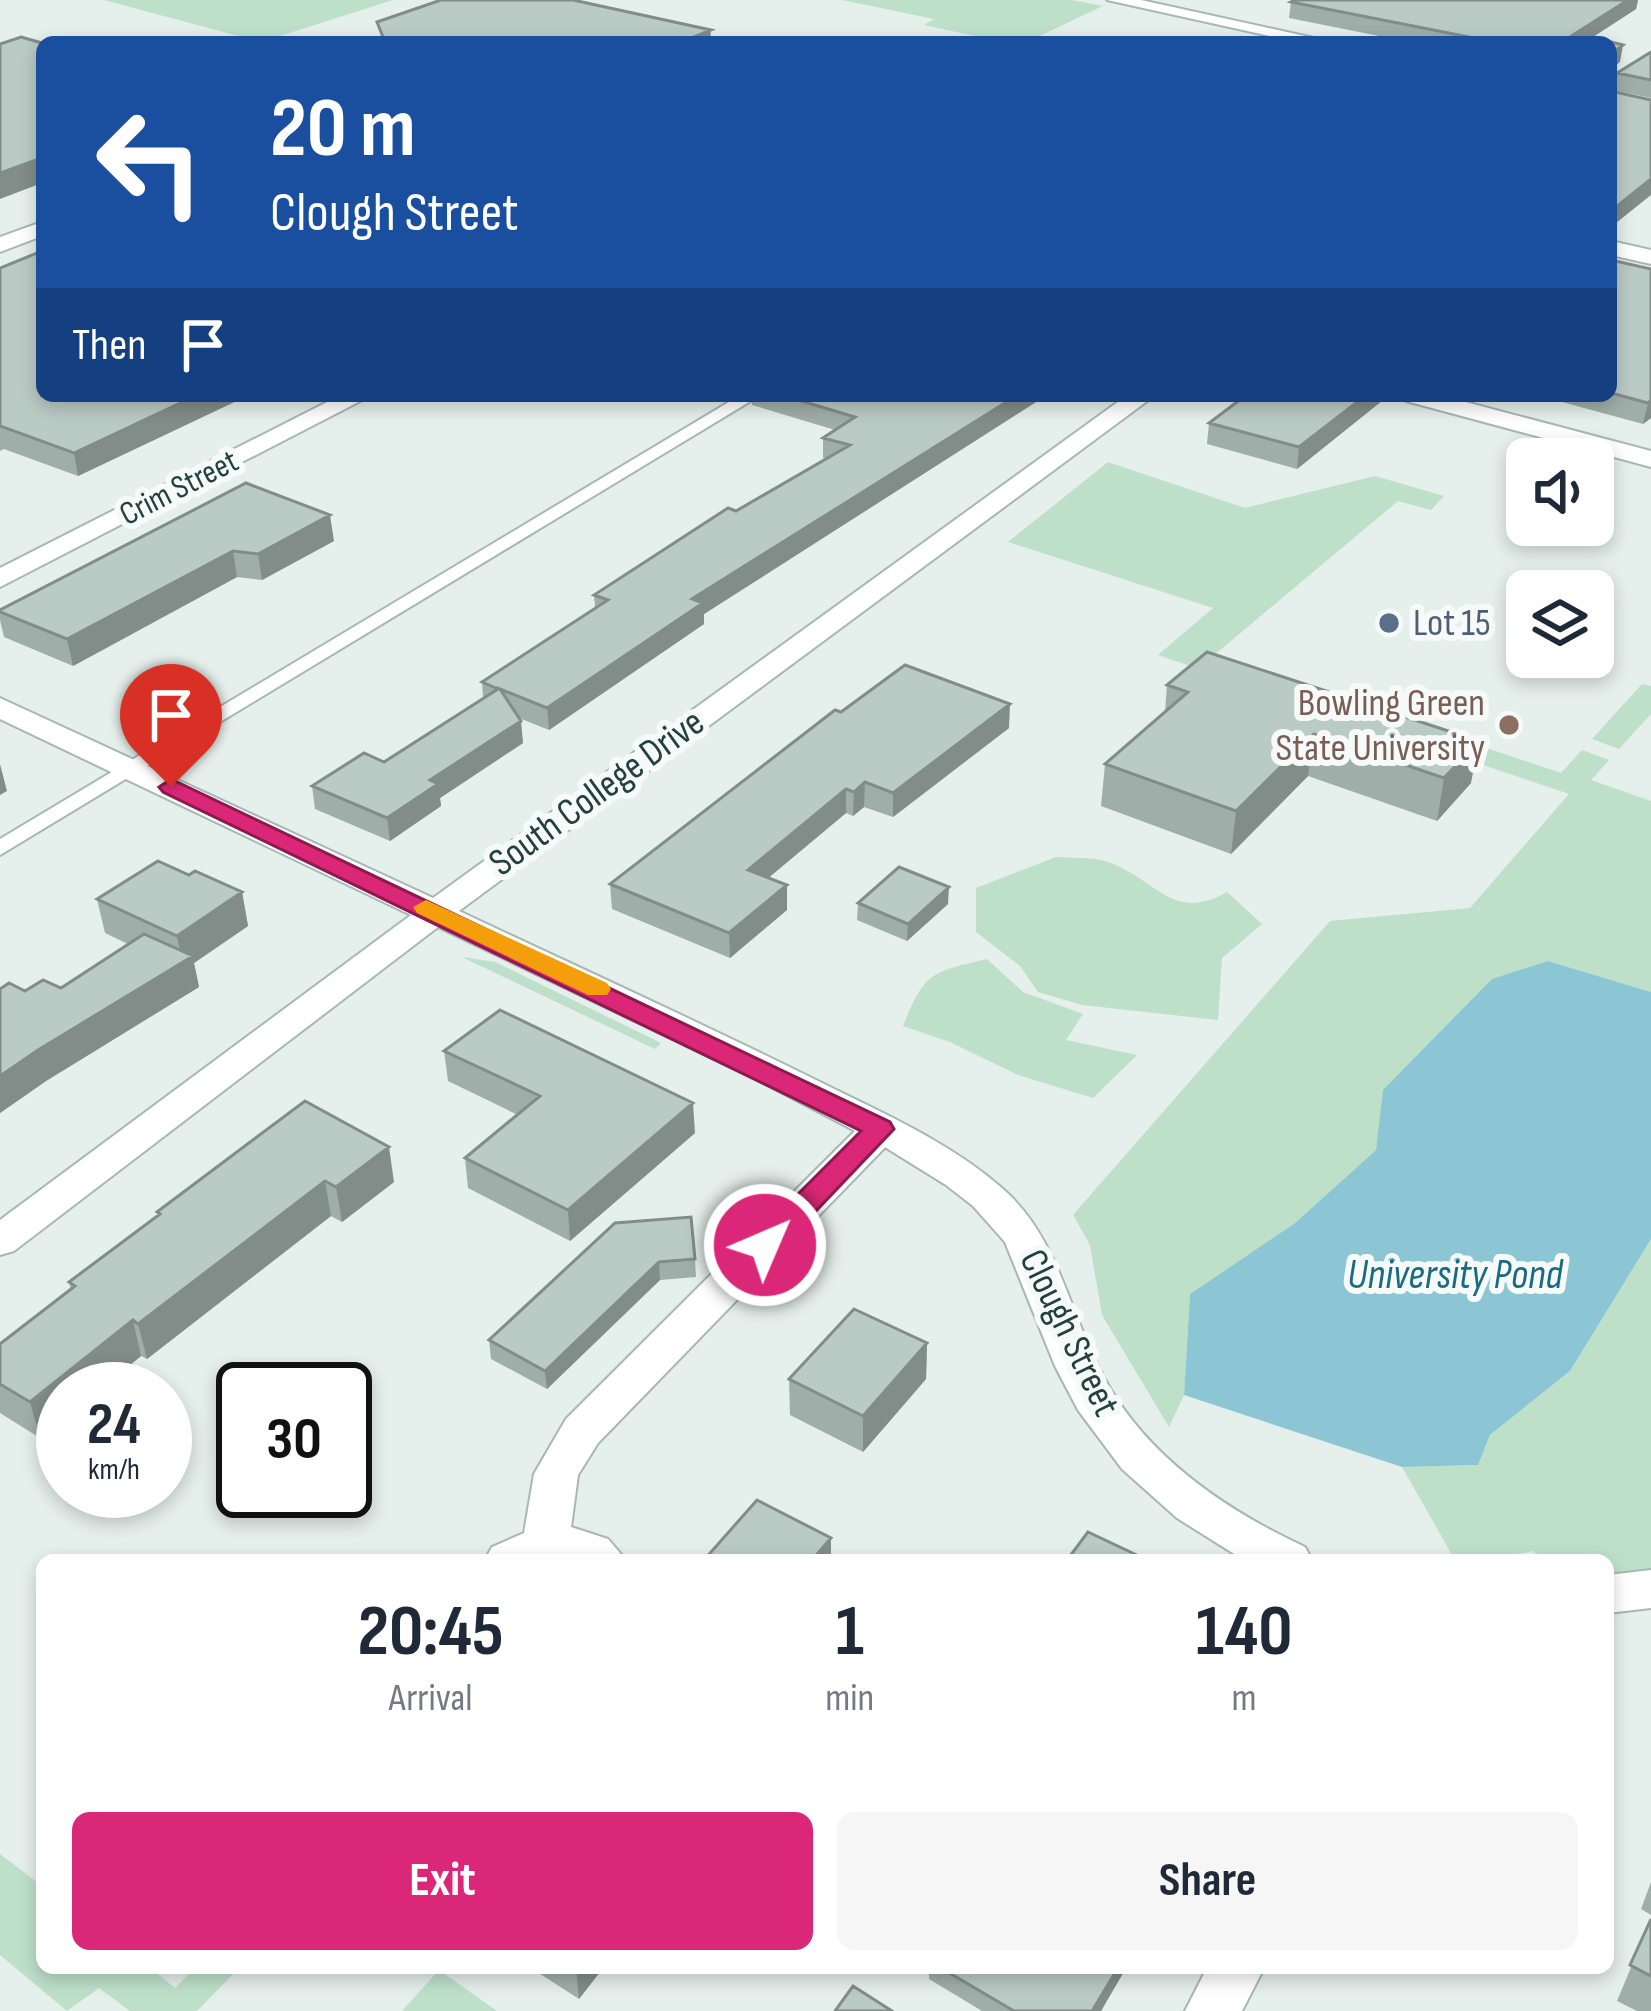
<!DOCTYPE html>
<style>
body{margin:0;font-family:"Sofia Sans Condensed",sans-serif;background:#f6f6f7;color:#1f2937;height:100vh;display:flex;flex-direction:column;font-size:45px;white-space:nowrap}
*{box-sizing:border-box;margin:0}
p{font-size:39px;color:#747a83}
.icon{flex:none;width:66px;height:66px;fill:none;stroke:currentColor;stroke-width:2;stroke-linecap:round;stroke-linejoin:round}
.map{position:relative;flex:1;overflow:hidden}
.drawer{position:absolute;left:36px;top:1554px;width:1578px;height:420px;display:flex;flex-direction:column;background:#fff;border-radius:18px;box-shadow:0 6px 18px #0003}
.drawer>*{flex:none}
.banner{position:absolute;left:36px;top:36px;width:1581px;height:366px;border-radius:18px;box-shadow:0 6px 18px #0003;background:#1a4fa0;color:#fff;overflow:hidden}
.buttons{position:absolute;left:1506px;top:438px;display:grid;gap:24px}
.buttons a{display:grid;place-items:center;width:108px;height:108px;border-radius:18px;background:#fff;box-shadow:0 6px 18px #0003;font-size:60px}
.speed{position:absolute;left:36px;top:1362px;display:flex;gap:24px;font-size:60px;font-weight:700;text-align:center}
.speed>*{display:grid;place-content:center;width:156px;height:156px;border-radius:50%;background:#fff;box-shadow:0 6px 18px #0003;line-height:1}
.speed small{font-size:30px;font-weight:400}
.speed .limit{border:6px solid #111;border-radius:18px;background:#fff;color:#111}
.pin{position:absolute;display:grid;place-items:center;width:102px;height:102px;color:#fff;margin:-123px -51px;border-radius:50% 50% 50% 0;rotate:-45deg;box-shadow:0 0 12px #0007}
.pin .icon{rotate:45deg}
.me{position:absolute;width:132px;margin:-66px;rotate:45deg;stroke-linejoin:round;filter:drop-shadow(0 0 9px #0008)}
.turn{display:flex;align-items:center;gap:42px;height:252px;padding:0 36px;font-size:54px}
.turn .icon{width:156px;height:156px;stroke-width:2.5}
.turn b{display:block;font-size:84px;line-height:102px}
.then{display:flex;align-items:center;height:114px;padding:0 36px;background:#0003;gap:24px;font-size:45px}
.eta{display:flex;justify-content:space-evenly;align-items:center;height:204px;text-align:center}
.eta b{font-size:72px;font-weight:700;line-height:84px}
.action{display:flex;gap:24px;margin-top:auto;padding:24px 36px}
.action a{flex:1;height:138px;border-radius:18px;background:#db2777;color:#fff;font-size:48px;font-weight:700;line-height:138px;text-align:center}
.action a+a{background:#f6f6f7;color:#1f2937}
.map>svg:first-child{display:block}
.green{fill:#bee0c9}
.water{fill:#8cc6d5}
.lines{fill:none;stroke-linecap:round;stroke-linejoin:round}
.service-casing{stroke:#a7b8b3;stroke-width:4}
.minor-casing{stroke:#a7b8b3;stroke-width:4}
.tertiary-casing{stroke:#a7b8b3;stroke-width:4}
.service{fill:#fff;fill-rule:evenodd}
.minor{fill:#fff;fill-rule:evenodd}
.tertiary{fill:#fff;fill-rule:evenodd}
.wall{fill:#a0aea9}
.shaded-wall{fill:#828d89}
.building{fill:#bacac4;stroke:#828d89;stroke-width:3}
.route{fill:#db2777;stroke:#8e194d;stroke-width:3}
.slow{fill:#f59e0b}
.service-dot{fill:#5c6f8a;stroke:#f6fbf9;stroke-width:4.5}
.education-dot{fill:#8d6e63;stroke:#f6fbf9;stroke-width:4.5}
.labels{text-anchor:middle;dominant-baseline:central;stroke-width:12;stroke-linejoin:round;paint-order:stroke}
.far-street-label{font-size:33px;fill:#23423b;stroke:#f6fbf9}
.service-label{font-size:39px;fill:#4e5e75;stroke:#f6fbf9;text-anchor:start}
.education-label{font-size:39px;fill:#785e54;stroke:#f6fbf9;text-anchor:end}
.street-label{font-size:39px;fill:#23423b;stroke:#f6fbf9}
.water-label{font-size:42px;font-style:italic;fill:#1a6b81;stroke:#f6fbf9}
</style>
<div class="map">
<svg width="1651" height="2011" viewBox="0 0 1651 2011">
<rect width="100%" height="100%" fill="#e5efeb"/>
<path class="green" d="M104,0H393L261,42Z
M842,0H1072L1103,6L1029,41H998L924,25L934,19Z
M1108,462L1245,508L1375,476L1444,496L1431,510L1398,501L1213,656L1561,773L1582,750L1609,760L1591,780L1651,801V992L1548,961L1384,1090L1376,1150L1295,1223L1190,1294L1184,1395L1169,1427L1102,1315L1090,1245L1073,1215L1330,921L1470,908L1569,794L1158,655L1213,608L1008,542Z
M1642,684L1651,686V714L1619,749L1592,739Z
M1056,857C1071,858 1091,857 1105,861C1156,877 1171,924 1227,892L1262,924L1222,958L1218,1020L1082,1005L1038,992L1020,966L976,932V888Z
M462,957L495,962L661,1043L655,1049Z
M987,959L1023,992L1083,1014L1066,1040L1137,1055L1093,1098L1018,1075L950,1042L903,1026C925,972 931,972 987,959Z
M1651,1239V1573L1608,1574V1560H1543L1533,1551L1487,1560H1455L1402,1467L1478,1465L1490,1435L1570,1371Z
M0,1854L42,1886V1968H150L175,1988L195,1968H239L197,2011H130L99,1988L67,2011L0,1955Z
M439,1970L497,2011H402Z"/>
<path class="water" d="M1548,961L1651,992V1239L1570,1371L1490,1435L1478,1465L1402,1467L1184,1395L1190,1294L1295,1223L1376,1150L1383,1090L1492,979Z"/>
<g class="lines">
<g class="service-casing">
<path id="service" d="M739,396H759L0,855V839Z"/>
</g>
<g class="minor-casing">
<path id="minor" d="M1107,0H1141L1332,42H1297Z
M42,222V236L0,252V237Z
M1611,241L1651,250V264L1611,255Z
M339,396H370L0,587V568Z
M1403,396H1443L1651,451V467L1406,401Z
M880,1116L894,1120L899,1129L894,1138L598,1443L578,1475L571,1527L608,1539L626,1560H485L492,1547L524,1533L534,1474L566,1419L866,1120Z
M1207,1968H1264L1242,2011H1185Z"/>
</g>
<g class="tertiary-casing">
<path id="tertiary" d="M1126,396H1154L459,911C578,967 697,1021 814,1079C878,1111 949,1141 1003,1189C1056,1236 1067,1303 1097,1364C1138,1451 1221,1508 1305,1547L1312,1560L1239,1557L1177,1518L1122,1469L1078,1410L1055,1366L1005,1242L973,1206L946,1185L880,1144L752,1077L438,927L14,1251L0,1255V1220L411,915L0,719V698L433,898Z
M1651,1570V1608L1608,1613V1575Z"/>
</g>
<use href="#service" class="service"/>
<use href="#minor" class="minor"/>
<use href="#tertiary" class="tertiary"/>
</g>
<path class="wall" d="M1295,0H1638L1636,9L1590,39L1609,42H1409L1289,18L1291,2Z
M1651,52V98L1613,90L1617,73Z
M1611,260L1651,269V418L1643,424L1540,396H1611Z
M0,268L42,396H247L78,476L4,449L0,451Z
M752,396H1036V402L704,614V624L549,730L519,718L523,743L440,798L441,806L390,841L315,809L312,786L384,762L483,698L482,682L595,608L594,595L827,459L823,458V438L835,430L752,405Z
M1245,396H1388L1297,469L1207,444L1209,423Z
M246,483L334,541L262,580L237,577L73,666L4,637L0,620V610Z
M1167,685L1471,783L1437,821L1308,776L1231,854L1101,806L1105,764L1165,712Z
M841,712L1009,728L893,817L864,807L853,816L846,813L768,878L787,910L730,958L612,909L610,884Z
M189,875L242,892L248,926L194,963L199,987L46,1081L0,1113V989L25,991L61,988L128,944L105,933L97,899Z
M858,903L948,904L907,941L857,920Z
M444,1051L695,1133L570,1241L468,1188L465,1158L518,1115L448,1081Z
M305,1101L394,1182L342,1222L331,1216L147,1359L141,1356L101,1389H63V1420L40,1438L0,1413V1344L71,1289L69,1282L158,1216L157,1212Z
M615,1223L695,1259L696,1277L660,1280L547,1389L491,1359L489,1340Z
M927,1343L926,1379L863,1452L790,1415L789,1379Z
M1651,1882V1915L1641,1909Z
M1651,1919V2011H1637L1617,2001Z
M531,1968H603L579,1999Z
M929,1968H1125L1101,2011H982L929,1979Z"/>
<path class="shaded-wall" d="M1628,0H1638L1636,9L1585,42L1573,35Z
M711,30L710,42H682Z
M1623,45L1620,62L1611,69V54Z
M42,158V183L0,199V173Z
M1651,179V195L1611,227V211Z
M195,396H247L78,476L74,453Z
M1016,396H1036V402L704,614V624L549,730L547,708L692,599Z
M1365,396H1388L1297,469L1299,447Z
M1651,400V418L1643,424L1648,403Z
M330,515L334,541L262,580L258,554Z
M233,551L237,577L73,666L67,639Z
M1010,704L1009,728L893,817V793Z
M521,721L523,743L440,798L441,806L390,841L387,818L430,780Z
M1314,734L1308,776L1231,854L1236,811Z
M1479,741L1471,783L1437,821L1444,778Z
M0,764L7,791L0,795Z
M865,782L864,807L853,816L854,792Z
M846,789V813L748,895V870Z
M787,885V910L730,958L729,933Z
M949,887L948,904L907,941L908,924Z
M242,892L248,926L194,963L199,987L46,1081L0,1113V1076L38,1050L182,962L177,936Z
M693,1103L695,1133L570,1241L568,1210Z
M389,1147L394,1182L342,1222L336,1187Z
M325,1181L331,1216L147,1359L138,1324Z
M659,1262L660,1280L547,1389L545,1371Z
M133,1320L141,1356L101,1389H63V1420L40,1438L30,1402Z
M927,1343L926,1379L863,1452V1416Z
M831,1538V1556L828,1560H812Z
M576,1968H603L579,1999Z
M1118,1968H1125V1970L1101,2011H1092Z"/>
<path class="building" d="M441,0H573L711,30L682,42H385L377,22Z
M1295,0H1628L1573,35L1609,42H1474L1479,39L1291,2Z
M21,37L42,43V158L0,173V44Z
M1611,42L1623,45L1611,54Z
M1651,52V80L1617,73Z
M1611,91L1651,100V179L1611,211Z
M42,251V396H195L74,453L0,426V268Z
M1611,260L1651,269V400L1648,403L1611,393Z
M785,396H1016L692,599L703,603L547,708L500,689L521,721L430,780L438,784L387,818L312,786L364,753L384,762L498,689L482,682L608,600L594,595L728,508L736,511L850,445L823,438L855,417Z
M1245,396H1365L1299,447L1209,423Z
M246,483L330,515L258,554L233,551L67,639L0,612V610Z
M1207,652L1479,741L1444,778L1314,734L1236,811L1105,764L1188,692L1167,685Z
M905,665L1010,704L893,793L865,782L854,792L846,789L748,870L787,885L729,933L610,884L835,710L841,712Z
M158,861L189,875L195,871L242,892L177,936L97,899Z
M899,867L949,887L908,924L858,903Z
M144,934L193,956L38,1050L0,1076V989L9,983L25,991L43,980L61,988Z
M500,1010L693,1103L568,1210L465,1158L540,1096L444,1051Z
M305,1101L389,1147L336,1187L325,1181L138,1324L133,1320L30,1402L0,1384V1344L75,1286L69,1282L160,1214L157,1212Z
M691,1217L695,1259L659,1262L545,1371L489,1340L615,1223Z
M854,1309L927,1343L863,1416L789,1379Z
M757,1500L831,1538L812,1560H704Z
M1088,1532L1141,1557L1139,1560H1067Z
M1651,1919V1976L1630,1965Z
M941,1968H1118L1092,2011H1014Z
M853,1986L892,2011H835Z"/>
<path class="route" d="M171,779L890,1122L894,1129L776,1253H754L750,1245L754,1238L861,1131L163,792L159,787Z"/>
<path class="slow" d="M426,900L607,983L611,989L607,995H588L417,913L413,907Z"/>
<circle class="service-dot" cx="1389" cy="623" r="12"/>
<circle class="education-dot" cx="1509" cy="725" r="12"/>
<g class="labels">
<g class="far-street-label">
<text transform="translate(179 488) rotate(-27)">Crim Street</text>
</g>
<g class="service-label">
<text x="1413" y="623">Lot 15</text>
</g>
<g class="education-label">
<text x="1485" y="703">Bowling Green<tspan x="1485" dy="45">State University</tspan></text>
</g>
<g class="street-label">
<text transform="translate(597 793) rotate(-36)">South College Drive</text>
<text transform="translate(1069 1333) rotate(64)">Clough Street</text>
</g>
<g class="water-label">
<text x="1455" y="1275">University Pond</text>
</g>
</g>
</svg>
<div class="buttons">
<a><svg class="icon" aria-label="sound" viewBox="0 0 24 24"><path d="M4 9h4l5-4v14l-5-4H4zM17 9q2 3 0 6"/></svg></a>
<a><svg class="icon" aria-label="layers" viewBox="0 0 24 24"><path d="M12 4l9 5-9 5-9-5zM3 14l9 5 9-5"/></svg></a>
</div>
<div class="speed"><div>24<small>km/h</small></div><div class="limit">30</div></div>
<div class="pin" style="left:171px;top:787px;background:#d93025"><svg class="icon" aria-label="arrive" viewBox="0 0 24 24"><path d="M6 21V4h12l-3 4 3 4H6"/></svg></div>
<svg class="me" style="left:765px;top:1245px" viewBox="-20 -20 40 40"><circle r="17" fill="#db2777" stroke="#fff" stroke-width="3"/><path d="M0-11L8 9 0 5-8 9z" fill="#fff"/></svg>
<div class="banner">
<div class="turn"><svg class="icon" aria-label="left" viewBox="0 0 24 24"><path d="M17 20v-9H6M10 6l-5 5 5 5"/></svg><div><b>20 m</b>Clough Street</div></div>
<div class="then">Then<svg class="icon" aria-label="arrive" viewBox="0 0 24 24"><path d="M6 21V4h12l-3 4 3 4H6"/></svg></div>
</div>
<section class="drawer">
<div class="eta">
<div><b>20:45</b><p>Arrival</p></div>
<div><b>1</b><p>min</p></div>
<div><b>140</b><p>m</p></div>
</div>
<div class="action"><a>Exit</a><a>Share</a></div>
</section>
</div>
